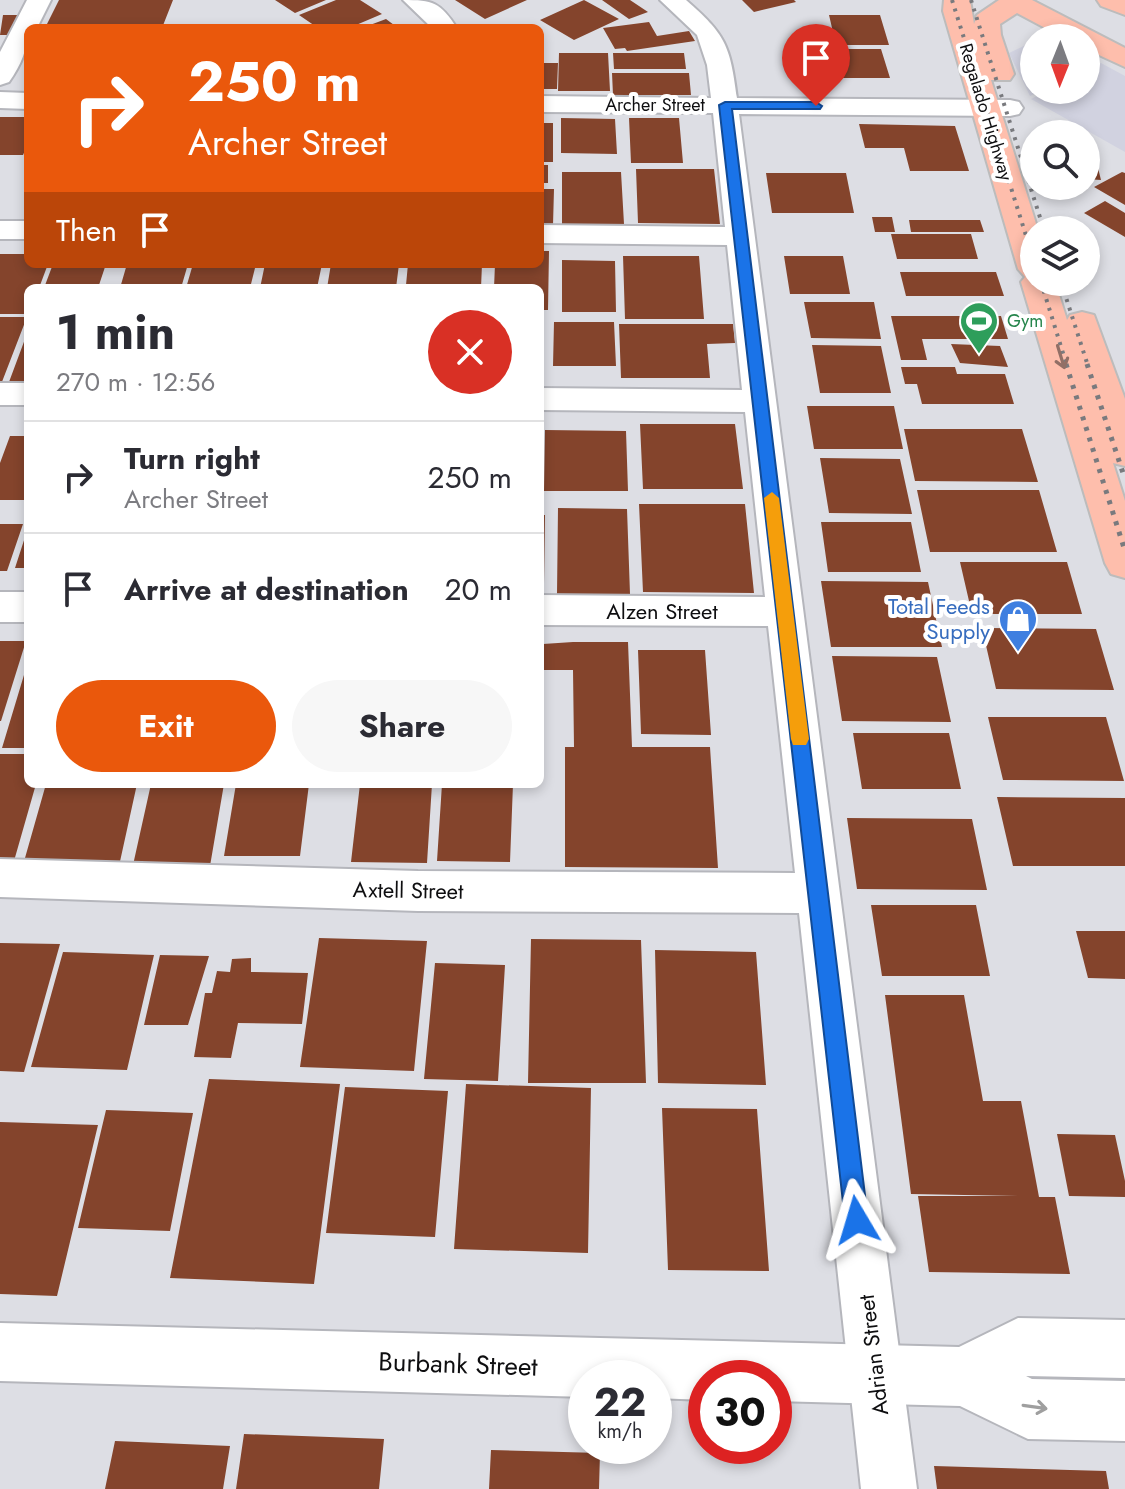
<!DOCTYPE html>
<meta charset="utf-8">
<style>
body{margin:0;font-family:Jost,sans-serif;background:#f7f7f7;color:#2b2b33;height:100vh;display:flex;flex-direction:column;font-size:30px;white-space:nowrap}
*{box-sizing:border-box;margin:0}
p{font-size:26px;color:#7c7c81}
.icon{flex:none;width:44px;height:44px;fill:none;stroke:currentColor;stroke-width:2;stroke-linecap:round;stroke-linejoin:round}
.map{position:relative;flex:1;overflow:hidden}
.details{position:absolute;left:24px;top:284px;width:520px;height:504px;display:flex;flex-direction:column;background:#fff;border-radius:12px;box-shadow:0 4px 12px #0003}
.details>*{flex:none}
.hud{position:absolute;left:24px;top:24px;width:520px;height:244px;border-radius:12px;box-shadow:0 4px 12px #0003;background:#ea580c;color:#fff;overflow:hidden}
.needle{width:52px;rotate:181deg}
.fabs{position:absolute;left:1020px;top:24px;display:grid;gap:16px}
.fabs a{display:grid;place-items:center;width:80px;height:80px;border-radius:50%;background:#fff;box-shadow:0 4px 12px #0003;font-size:40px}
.speed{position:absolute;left:568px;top:1360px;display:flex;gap:16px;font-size:40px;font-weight:700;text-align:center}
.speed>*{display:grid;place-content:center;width:104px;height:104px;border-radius:50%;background:#fff;box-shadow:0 4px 12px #0003;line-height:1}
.speed small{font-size:20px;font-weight:400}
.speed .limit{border:12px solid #d22;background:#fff;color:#111}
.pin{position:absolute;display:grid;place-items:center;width:68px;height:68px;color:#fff;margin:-82px -34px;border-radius:50% 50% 50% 0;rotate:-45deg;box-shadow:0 0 8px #0007}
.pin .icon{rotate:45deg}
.me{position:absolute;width:88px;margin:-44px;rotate:353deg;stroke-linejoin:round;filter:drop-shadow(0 0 6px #0008)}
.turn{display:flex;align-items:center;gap:28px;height:168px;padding:0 32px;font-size:36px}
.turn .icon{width:104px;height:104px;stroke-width:2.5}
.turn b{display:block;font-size:56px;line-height:68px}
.then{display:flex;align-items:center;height:76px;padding:0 32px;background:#0003;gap:16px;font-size:30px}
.round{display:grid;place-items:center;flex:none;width:84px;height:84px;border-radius:42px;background:#f7f7f7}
.summary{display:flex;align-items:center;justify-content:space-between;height:136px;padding:0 32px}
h1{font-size:48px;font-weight:700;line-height:60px}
.button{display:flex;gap:16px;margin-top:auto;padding:16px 32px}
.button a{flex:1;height:92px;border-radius:48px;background:#ea580c;color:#fff;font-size:32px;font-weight:700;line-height:92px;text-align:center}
.button a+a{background:#f7f7f7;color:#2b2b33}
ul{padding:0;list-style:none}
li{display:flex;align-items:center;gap:24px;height:112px;padding:0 32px;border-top:2px solid #e1e1e2}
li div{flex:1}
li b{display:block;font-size:30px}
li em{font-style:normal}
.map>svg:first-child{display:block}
.built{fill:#d1d2e0}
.building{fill:#84442c}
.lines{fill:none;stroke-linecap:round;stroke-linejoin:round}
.minor-casing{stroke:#b5b6bc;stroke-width:4}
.tertiary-casing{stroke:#b5b6bc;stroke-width:4}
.primary-casing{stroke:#bcbcbc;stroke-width:4}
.minor{fill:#fff;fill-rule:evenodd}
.tertiary{fill:#fff;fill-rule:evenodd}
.primary{fill:#febeac;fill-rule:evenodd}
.rail-far1{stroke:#797a7e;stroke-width:4;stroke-dasharray:3 6;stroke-linecap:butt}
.rail{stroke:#797a7e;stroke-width:5;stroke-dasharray:4 7;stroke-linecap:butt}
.oneway{stroke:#926f66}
.oneway2{stroke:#9f9f9f}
.route{fill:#1a73e8;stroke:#114b97;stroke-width:2}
.slow{fill:#f59e0b}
.labels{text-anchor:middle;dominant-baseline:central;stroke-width:8;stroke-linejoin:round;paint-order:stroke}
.far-street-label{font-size:18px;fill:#0e0e10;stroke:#fff}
.far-leisure-label{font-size:18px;fill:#27864d;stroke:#fff;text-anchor:start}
.shop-label{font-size:22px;fill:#366cbe;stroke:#fff;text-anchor:end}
.street-label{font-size:22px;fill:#0e0e10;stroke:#fff}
.near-street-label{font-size:26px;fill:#0e0e10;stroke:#fff}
</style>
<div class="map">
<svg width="1125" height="1489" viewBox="0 0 1125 1489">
<rect width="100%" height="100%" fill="#dddee4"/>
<path class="built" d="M1034,41V90H1043L1030,96L1009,53Z
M1101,63L1125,76V152L1031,99L1049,90H1086V71Z"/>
<path class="building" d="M59,0H173L162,28H45Z
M275,0H326L295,13Z
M336,0H360L382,14L349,28H318L299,15Z
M455,0H527L485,19Z
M584,0L619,19L574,40L540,20Z
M602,0H630L648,12L629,19Z
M742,0H794L796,2L754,12Z
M3,15H27L18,35H0Z
M829,15H880L889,45H836Z
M386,19L398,28H362Z
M649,22L657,36L689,31L695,41L627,51L625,48L615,49L603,28Z
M836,49H881L890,78H843Z
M559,53H608L610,91H558Z
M613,53H684L686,69H614Z
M540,63H558L557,89H540Z
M612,73H689L691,95H613Z
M0,117H28V144L23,155H0Z
M561,118L615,119L617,154L561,153Z
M629,118H679L683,163H631Z
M540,123H553V162H540Z
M859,124L955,126L969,171H910L904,148H865Z
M1086,156H1095L1101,180L1086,179Z
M540,165H548V183H540Z
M636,169H714L720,224L638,223Z
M562,172H621L624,224H562Z
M1122,172L1125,173V205L1094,187Z
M766,173H846L854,213H772Z
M540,189H554L553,225L540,224Z
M1105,201L1125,213V237L1084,213Z
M872,217H892L895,232H875Z
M909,220H980L984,232H911Z
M891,234H971L978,259H897Z
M540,251H549L548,310H540V288H494L495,264H540Z
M0,254H28V264H48L39,288H28V314H0Z
M623,256H699L704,319H625Z
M784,256H843L850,294H790Z
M562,260L615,261L616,312H562Z
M53,264H106L98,288H44Z
M127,264H188L181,288H120Z
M193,264H256L250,288H186Z
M265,264H322L317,288H260Z
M331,264H399L396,288H327Z
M408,264H482L481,288L406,285Z
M900,272H996L1004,296H906Z
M804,302H874L881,339L811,338Z
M891,316H1001L1008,339H922L927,360H901Z
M0,317H27L0,387Z
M554,322H614L616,366H553Z
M619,324H733L735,343L707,344L710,378H621Z
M28,332V382H9L28,331Z
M951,344L1000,346L1008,367L960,363Z
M812,345L881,346L891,393H820Z
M901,367H955L957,374H1005L1014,404H922L917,384H905Z
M807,406H894L903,449H814Z
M640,424H735L743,489H643Z
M904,429H1022L1038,482L915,481Z
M545,430L626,431L628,491H544Z
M10,436H28V500H0V463Z
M820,458L900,459L912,514L829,513Z
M917,490H1039L1057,552H930Z
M639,504H745L754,593L643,592Z
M558,508L627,509L630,594H557Z
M540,515H545L544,583H540Z
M821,522H911L921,572H828Z
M0,524H23L7,571H0Z
M27,531L28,568H15Z
M960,562H1067L1082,614H972Z
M821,581L928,582L942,647H831Z
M982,628L1096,629L1114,690L996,689Z
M0,641H26L1,721H0Z
M573,642H628L632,747H710L718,868L565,867V747H574L573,670H543V644Z
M638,650H705L711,735L641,734Z
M832,656L937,657L951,722L842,721Z
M27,665L28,748H2Z
M988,717H1106L1124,781L1003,780Z
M853,733H949L961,789H862Z
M0,754H28V784H36L14,861H0Z
M46,784H137L119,866L23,865Z
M151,784H224L210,866L133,865Z
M236,784H309L300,856H224Z
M360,784H432L427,863L351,862Z
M442,784H513L510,862L437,861Z
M997,797L1125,798V866H1013Z
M847,818L972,819L987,890L857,889Z
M871,905H976L990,976H882Z
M1076,931H1125V979L1088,978Z
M319,938L427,941L414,1071L300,1067Z
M531,939L641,940L646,1083H528Z
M0,943L60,944L24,1072L0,1071Z
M655,950L756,952L766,1085L658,1083Z
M63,952L154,955L127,1070L31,1067Z
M160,955L209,956L188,1025H144Z
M251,958V972L308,973L302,1024L238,1023L231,1058L194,1057L205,993H212L217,971L230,972L232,959Z
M435,963L505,965L498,1081L424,1079Z
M885,995H964L983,1101H1021L1039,1197H1055L1070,1274L929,1272L918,1196H1020L911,1194Z
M209,1079L340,1084L314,1284L170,1278Z
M466,1084L591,1088L588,1253L454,1249Z
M345,1087L448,1091L435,1237L326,1233Z
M662,1108L757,1109L769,1271L668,1270Z
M106,1110L193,1113L170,1231L78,1228Z
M0,1122L98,1125L57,1296L0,1294Z
M1057,1134L1115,1135L1125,1181V1197L1069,1196Z
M244,1434L384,1439L379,1489H236Z
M115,1441L230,1446L223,1489H105Z
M491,1450L600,1453L599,1489H489Z
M934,1466L1106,1471L1109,1489H937Z"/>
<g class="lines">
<g class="minor-casing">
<path id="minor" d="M27,0H51L37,28H28C28,49 21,65 9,82L0,85V52Z
M403,0C433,0 440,2 457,28H432Z
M660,0H686C726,35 730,45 737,98L1010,100L1019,102L1023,108L1019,114L1010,116L739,114L917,1489H861L799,913L418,911L0,897V859L418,871L795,873L768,626L540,625V595L765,597L745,412L540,410V388L742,390L727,245L540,243V225L725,227L713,113L540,112V96L711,98L707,65L697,35Z
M0,92L28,93V109L0,108Z
M0,221H28V239H0Z
M0,383H28V405H0Z
M0,592H28V622H0Z"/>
</g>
<g class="tertiary-casing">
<path id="tertiary" d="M1018,1318L1125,1320V1378L1026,1376L1032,1379L1125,1381V1441L1028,1439L960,1406L774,1401V1378H706V1400L654,1398V1378H586V1397L0,1381V1323L959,1347Z"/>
</g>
<g class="primary-casing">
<path id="primary" d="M944,0H970L974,24L977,15L999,0H1032L1125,48V67L1086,49V38H1064L1017,13L1000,24L1001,35L1014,74L1010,80H991L1038,230H1034V282H1055L1067,320L1070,315L1082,312L1094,315L1125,399V466L1113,463L1125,501V578L1111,574L1105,563L1021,282L1025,277L1018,269L943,11Z
M1097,0H1125V15L1101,6Z"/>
</g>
<use href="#minor" class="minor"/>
<use href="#tertiary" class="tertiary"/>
<use href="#primary" class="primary"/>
<path class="rail-far1" d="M952,0L1034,261
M971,0L1044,230
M1041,282L1067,366
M1061,282L1088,366"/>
<path class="rail" d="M1066,364L1125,551
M1087,364L1125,479"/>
</g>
<defs><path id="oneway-shaft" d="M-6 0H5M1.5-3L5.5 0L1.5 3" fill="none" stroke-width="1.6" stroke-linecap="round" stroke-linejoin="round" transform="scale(2)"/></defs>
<use class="oneway" href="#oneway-shaft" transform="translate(1061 357) rotate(73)"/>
<use class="oneway2" href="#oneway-shaft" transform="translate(1035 1407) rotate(8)"/>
<path class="route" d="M816,102L822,106L820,109H732L868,1220L865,1228L857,1232L849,1228L845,1220L719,105L725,102Z"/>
<path class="slow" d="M772,492L779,498L809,739L806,745H793L791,739L764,498Z"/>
<defs>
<g id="stadium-pin" transform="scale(2)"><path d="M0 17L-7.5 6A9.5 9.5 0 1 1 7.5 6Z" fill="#2e9e5b" stroke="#fff"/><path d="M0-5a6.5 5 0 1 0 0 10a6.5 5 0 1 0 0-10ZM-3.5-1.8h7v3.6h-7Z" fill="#fff"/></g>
<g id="shop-pin" transform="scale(2)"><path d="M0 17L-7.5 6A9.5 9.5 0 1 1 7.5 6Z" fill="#3f7fe0" stroke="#fff"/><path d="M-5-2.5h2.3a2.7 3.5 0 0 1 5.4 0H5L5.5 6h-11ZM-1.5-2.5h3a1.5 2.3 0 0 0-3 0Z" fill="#fff"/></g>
</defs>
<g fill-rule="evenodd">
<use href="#stadium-pin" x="979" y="321"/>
<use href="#shop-pin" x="1018" y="619"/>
</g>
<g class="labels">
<g class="far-street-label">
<text x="655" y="105">Archer Street</text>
<text transform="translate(986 112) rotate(73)">Regalado Highway</text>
</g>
<g class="far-leisure-label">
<text x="1007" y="321">Gym</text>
</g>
<g class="shop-label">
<text x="990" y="606">Total Feeds<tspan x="990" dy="25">Supply</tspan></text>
</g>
<g class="street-label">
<text x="662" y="611">Alzen Street</text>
<text transform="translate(408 890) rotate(1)">Axtell Street</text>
<text transform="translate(873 1355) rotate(-97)">Adrian Street</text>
</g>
<g class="near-street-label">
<text transform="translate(458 1364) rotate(2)">Burbank Street</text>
</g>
</g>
</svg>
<div class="fabs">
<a><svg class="needle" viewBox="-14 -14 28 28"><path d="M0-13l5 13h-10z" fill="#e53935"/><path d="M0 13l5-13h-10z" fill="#7c7c81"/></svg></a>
<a><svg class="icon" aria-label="search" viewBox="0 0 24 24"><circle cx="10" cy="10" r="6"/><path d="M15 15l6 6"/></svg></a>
<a><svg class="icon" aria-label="layers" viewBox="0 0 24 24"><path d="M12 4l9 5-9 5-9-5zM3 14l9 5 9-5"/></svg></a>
</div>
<div class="speed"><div>22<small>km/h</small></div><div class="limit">30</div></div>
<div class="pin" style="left:816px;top:106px;background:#d93025"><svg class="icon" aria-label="arrive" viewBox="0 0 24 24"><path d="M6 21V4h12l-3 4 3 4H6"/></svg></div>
<svg class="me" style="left:857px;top:1220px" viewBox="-20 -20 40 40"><path d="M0-17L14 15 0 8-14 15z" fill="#1a73e8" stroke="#fff" stroke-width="4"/></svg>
<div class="hud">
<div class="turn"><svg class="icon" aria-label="right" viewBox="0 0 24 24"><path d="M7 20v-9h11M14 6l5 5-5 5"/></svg><div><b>250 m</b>Archer Street</div></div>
<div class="then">Then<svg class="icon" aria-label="arrive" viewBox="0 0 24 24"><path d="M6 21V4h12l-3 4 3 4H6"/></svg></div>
</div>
<section class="details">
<div class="summary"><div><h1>1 min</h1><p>270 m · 12:56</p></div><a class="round" style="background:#d93025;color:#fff"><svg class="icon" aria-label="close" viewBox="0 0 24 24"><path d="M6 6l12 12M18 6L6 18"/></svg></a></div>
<ul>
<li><svg class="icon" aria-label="right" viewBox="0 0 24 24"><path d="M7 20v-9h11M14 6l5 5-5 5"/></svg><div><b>Turn right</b><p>Archer Street</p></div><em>250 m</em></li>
<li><svg class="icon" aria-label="arrive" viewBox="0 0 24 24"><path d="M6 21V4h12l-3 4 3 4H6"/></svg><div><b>Arrive at destination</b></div><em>20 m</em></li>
</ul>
<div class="button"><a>Exit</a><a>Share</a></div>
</section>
</div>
